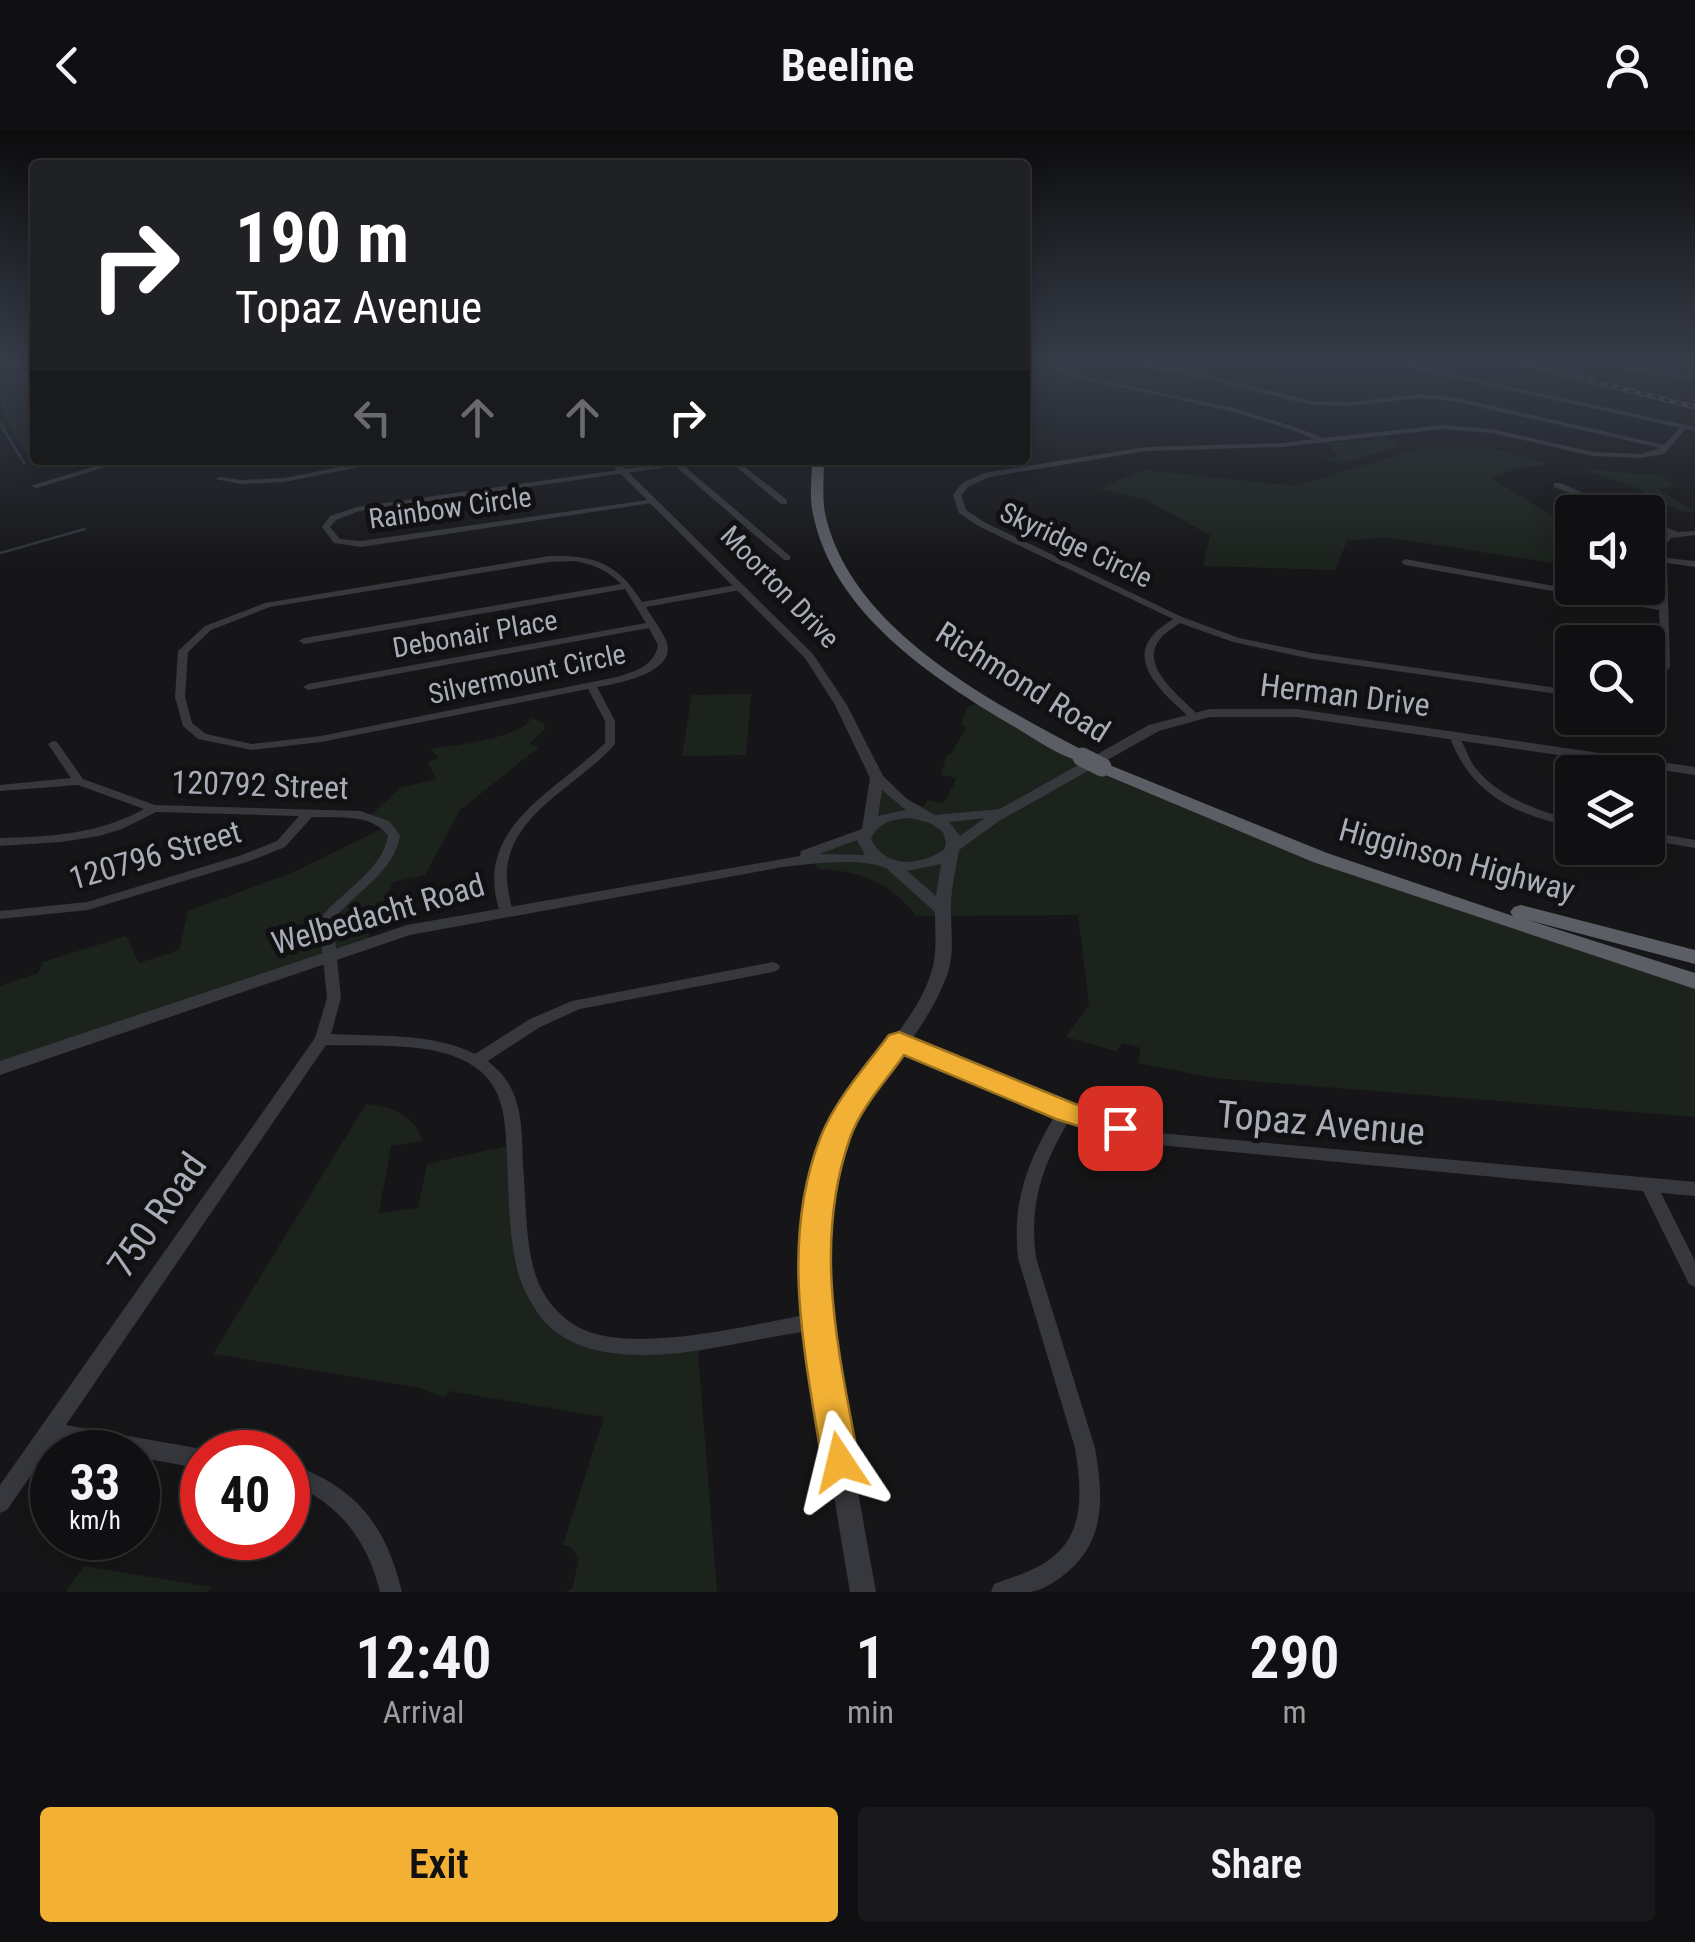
<!DOCTYPE html>
<style>
body{margin:0;font-family:"Roboto Condensed",sans-serif;background:#19191b;color:#f1f3f6;height:100vh;display:flex;flex-direction:column;font-size:38px;white-space:nowrap}
*{box-sizing:border-box;margin:0}
p{font-size:32px;color:#9c9d9f}
.icon{flex:none;width:55px;height:55px;fill:none;stroke:currentColor;stroke-width:2;stroke-linecap:round;stroke-linejoin:round}
.map{position:relative;height:1462px;overflow:hidden}
.panel{display:flex;flex-direction:column;background:#101012;flex:1}
.panel>*{flex:none}
.top-card{position:absolute;left:30px;top:30px;width:1000px;height:305px;border-radius:10px;box-shadow:0 5px 25px #0003,0 0 0 2px #303032;background:#202124;color:#fff;overflow:hidden}
.controls{position:absolute;left:1555px;top:365px;display:grid;gap:20px}
.controls a{display:grid;place-items:center;width:110px;height:110px;border-radius:10px;background:#101012;box-shadow:0 5px 25px #0003,0 0 0 2px #303032;font-size:50px}
.speed{position:absolute;left:30px;top:1300px;display:flex;gap:20px;font-size:50px;font-weight:700;text-align:center}
.speed>*{display:grid;place-content:center;width:130px;height:130px;border-radius:50%;background:#101012;box-shadow:0 5px 25px #0003,0 0 0 2px #303032;line-height:1}
.speed small{font-size:25px;font-weight:400}
.speed .limit{border:15px solid #d22;background:#fff;color:#111}
.pin{position:absolute;display:grid;place-items:center;width:85px;height:85px;color:#fff;margin:-42px;border-radius:20px;box-shadow:0 5px 15px #0006}
.me{position:absolute;width:110px;margin:-55px;rotate:350deg;stroke-linejoin:round;filter:drop-shadow(0 0 8px #0008)}
.turn{display:flex;align-items:center;gap:35px;height:210px;padding:0 40px;font-size:45px}
.turn .icon{width:130px;height:130px;stroke-width:2.5}
.turn b{display:block;font-size:70px;line-height:85px}
.lanes{display:flex;align-items:center;height:95px;padding:0 40px;background:#0003;justify-content:center;gap:50px;direction:ltr}
.lanes .off{opacity:.35}
.eta{display:flex;justify-content:space-evenly;align-items:center;height:170px;text-align:center}
.eta b{font-size:60px;font-weight:600;line-height:70px}
.cta{display:flex;gap:20px;margin-top:auto;padding:20px 40px}
.cta a{flex:1;height:115px;border-radius:10px;background:#f2b134;color:#111;font-size:40px;font-weight:600;line-height:115px;text-align:center}
.cta a+a{background:#19191b;color:#f1f3f6}
header{display:flex;justify-content:space-between;align-items:center;height:130px;padding:0 40px;background:#101012;font-size:45px;font-weight:600}
.map>svg:first-child{display:block}
.green{fill:#1c231d}
.lines{fill:none;stroke-linecap:round;stroke-linejoin:round}
.stream{stroke:#2c353c;stroke-width:2.5}
.minor{fill:#37383d;fill-rule:evenodd}
.tertiary{fill:#37383d;fill-rule:evenodd}
.trunk{fill:#5b5e65;fill-rule:evenodd}
.rail-casing{stroke:#4a4c52;stroke-width:5}
.rail{stroke:#111113;stroke-width:2.5;stroke-dasharray:6;stroke-linecap:butt}
.trunk-bridge{stroke:#5b5e65;stroke-width:19}
.route{fill:#f2b134;stroke:#9d7322;stroke-width:2.5}
.labels{text-anchor:middle;dominant-baseline:central;stroke-width:10;stroke-linejoin:round;paint-order:stroke}
.far-street-label{font-size:28px;fill:#a8adb8;stroke:#111113}
.street-label{font-size:32px;fill:#a8adb8;stroke:#111113}
.near-street-label{font-size:38px;fill:#a8adb8;stroke:#111113}
</style>
<header><svg class="icon" aria-label="back" viewBox="0 0 24 24"><path d="M15 5l-7 7 7 7"/></svg>Beeline<svg class="icon" aria-label="person" viewBox="0 0 24 24"><circle cx="12" cy="8" r="4"/><path d="M4 21q1-7 8-7t8 7"/></svg></header>
<div class="map">
<svg width="1695" height="1462" viewBox="0 0 1695 1462">
<rect width="100%" height="100%" fill="#161618"/>
<path class="green" d="M17,252L35,259V330H93L37,339C20,314 0,289 0,258Z
M1385,308L1401,316L1339,334L1320,328L1338,326L1329,313Z
M1490,317L1549,334L1514,339L1491,348L1572,398V436L1385,407L1347,411L1335,440L1203,436L1210,405L1146,370L1099,358L1143,340L1296,356L1420,318Z
M1583,339L1638,344L1648,351L1641,344H1660L1676,357L1657,358L1695,382L1679,381L1635,357Z
M751,564L746,625L682,626L692,565Z
M984,572L1169,670L1695,852V987L1214,948L1138,933L1141,918L1122,913L1116,921L1066,907L1089,874L1078,785L916,786C890,751 860,741 818,739L807,723L866,701L877,648L903,672L924,676L928,670L944,673L957,648L941,645L947,624H951L966,598L961,593L967,577Z
M532,588L544,593L545,599L529,614L539,617L460,680L425,745L393,752L366,811L0,938V856L38,843L43,832L126,806L139,833L179,820L188,781L294,742L387,696L369,687L400,658L436,649L428,632L438,628L431,619C456,615 518,609 532,588Z
M366,974C389,976 416,985 422,1011L391,1016L379,1083L418,1078L427,1034L515,1014L520,1081L537,1173L594,1216L697,1210L717,1462H565L572,1459L579,1429L570,1416L563,1415L604,1287L450,1261L444,1267L416,1257L213,1224Z
M84,1436L211,1457L207,1462H66Z"/>
<g class="lines">
<path class="stream" d="M29,231L35,238
M1585,231L1695,249
M21,250L35,256
M0,255L35,243
M0,293L24,333
M0,423L85,399"/>
<path class="minor" d="M1063,231H1069L1064,238L1074,244L1233,278L1295,297L1323,308L1443,295L1492,299L1593,322L1641,324L1661,318L1453,271L1419,268L1350,276L1312,275L1184,244L1112,231H1126L1184,240L1312,271L1350,272L1419,264L1453,267L1664,315L1682,296L1687,297L1664,324L1641,328L1593,326L1492,303L1443,299L1283,317L1146,321L989,347L968,357L961,365L966,380L984,392L1182,487L1239,508L1312,523L1572,560V566L1312,529L1233,512L1180,493C1174,497 1166,502 1161,508C1136,536 1183,568 1199,586L1194,589L1190,588C1171,570 1126,535 1153,505C1158,499 1166,494 1173,489L978,396L959,383L953,365L962,353L984,343L1146,317L1283,313L1314,309C1236,276 1152,266 1070,246L1058,238Z
M116,330H128L37,358L30,356Z
M396,330L284,352L241,354L215,349L219,347L241,350L284,348L370,331Z
M689,330H709L683,335L790,426V430H784L675,336L359,381L336,390L330,397L340,409L361,411L655,369V373H652L361,417L334,413L322,397L330,386L357,377Z
M728,330H736L787,370V374H781Z
M1554,353H1560L1628,382H1618L1554,357Z
M1648,390L1678,402L1695,401V405L1671,408L1666,414L1667,428L1695,431V437L1667,433L1670,536L1662,550L1648,559V551C1667,535 1659,503 1659,480L1405,435L1401,432L1405,429L1659,475L1658,413L1668,404L1648,395Z
M549,426C594,425 617,432 642,472L741,454L745,457L741,460L646,477C652,488 663,501 667,513C676,543 616,554 597,557L615,591V614C581,654 513,681 507,739C506,752 509,766 512,779L510,782H500C471,698 556,662 605,613V591L588,559L321,612L252,620L198,609L183,596L175,567L178,521L205,496L265,473ZM574,431C593,434 607,440 621,454L304,508L299,511L304,514L625,459L646,493L308,554L303,557L308,560L649,498L658,515C654,536 636,541 617,547L321,606L252,614L206,604L192,593L185,567L188,522L211,500L270,477L549,432Z
M1454,602C1464,609 1466,625 1474,636C1497,667 1537,680 1572,690V697C1514,684 1470,664 1449,605Z
M53,611L57,612L83,649L155,675L360,681L389,691L400,705C395,742 355,762 333,790L341,868L331,904C379,907 431,902 475,924L530,889L572,871L773,832L778,834L780,837L778,840L773,842L580,879L540,897L488,931C493,936 500,941 504,947C523,971 522,1005 523,1035C526,1070 525,1116 537,1149C545,1170 561,1189 582,1199C638,1225 756,1193 816,1183L823,1185L825,1191L823,1197C808,1202 793,1203 778,1206C745,1212 713,1219 680,1223C627,1228 561,1227 532,1174C527,1165 522,1156 519,1146C508,1107 509,1065 507,1025C505,992 505,958 475,937C436,910 371,917 326,915L66,1295L202,1319L209,1322H202V1339L138,1327V1322H111L54,1312L7,1380L0,1383V1355L315,908L327,868L319,790C340,762 383,741 388,705C370,683 338,688 312,687L285,717L250,731L88,780L0,789V781L87,772L242,725L277,711L299,686L156,682L122,699L99,706L61,712L0,716V708C51,707 99,704 144,679L78,655L0,661V655L71,648L48,614Z
M1648,702L1695,710V718L1648,710Z
M899,907L1070,977L1159,1003L1695,1052V1066L1661,1063L1695,1131V1157L1689,1154L1643,1061L1159,1015L1070,989C1042,1035 1029,1074 1036,1128L1095,1318C1104,1369 1106,1415 1060,1448C1051,1454 1042,1460 1031,1462C1018,1462 1004,1462 991,1462L994,1454C1006,1449 1019,1446 1031,1440C1086,1416 1083,1368 1075,1318L1018,1128C1012,1072 1027,1032 1056,984L894,916L892,912L894,908Z
M288,1333C356,1357 385,1393 402,1462H380C368,1411 338,1371 288,1353Z"/>
<path class="tertiary" d="M1378,231H1392L1695,297V301Z
M607,330H616L813,524L847,575L883,646L907,669L935,685L1000,679L1149,595L1210,579H1297L1695,637V645L1297,587H1210L1159,601L999,691L959,720C956,738 952,755 951,773C950,798 956,823 946,848C920,916 856,965 835,1036C811,1117 829,1202 844,1283C855,1343 865,1402 876,1462H850C840,1404 831,1346 821,1289C807,1205 787,1114 816,1032C830,993 855,960 879,927C900,900 925,870 933,836C937,818 935,800 935,782L886,738C858,727 813,734 783,737L410,805L0,945V931L407,795L800,726L801,721L862,699L870,648L835,575L805,528ZM882,660L906,680L878,686ZM910,688L930,693L943,702L946,713L944,720C919,736 886,739 871,709C878,692 893,689 910,688ZM985,688L960,706L949,692ZM857,710L865,725L819,724ZM941,734L936,766L907,741Z"/>
<path class="trunk" d="M812,330H824C824,347 822,367 825,383C850,500 992,572 1088,623L1091,627L1088,631C1069,634 1031,606 1013,596C932,548 833,483 813,384C809,367 812,347 812,330Z
M1102,632L1327,723L1513,786L1510,782L1514,777L1521,775L1695,820V834L1528,790L1695,843V859L1313,732L1096,641L1093,637L1096,633Z"/>
<g class="rail-casing">
<path id="rail" d="M1513,231L1695,277"/>
</g>
<use href="#rail" class="rail"/>
<path class="trunk-bridge" d="M1082,627L1102,637"/>
</g>
<linearGradient id="sky" x2="0" y2="1"><stop stop-color="#0c0c0d"/><stop offset="0.53" stop-color="#363c48"/><stop offset="1" stop-color="#363c48" stop-opacity="0"/></linearGradient>
<rect width="1695" height="436" fill="url(#sky)"/>
<path class="route" d="M899,902L1075,974L1130,990L1134,998L1130,1006L1120,1009L1056,989L904,925C886,951 861,977 850,1008C812,1115 839,1223 859,1332L854,1345L840,1350L827,1345L822,1332C805,1223 779,1112 821,1006C836,969 865,937 889,905Z"/>
<g class="labels">
<g class="far-street-label">
<text transform="translate(450 378) rotate(-8)">Rainbow Circle</text>
<text transform="translate(1076 415) rotate(25)">Skyridge Circle</text>
<text transform="translate(780 457) rotate(46)">Moorton Drive</text>
<text transform="translate(475 504) rotate(-10)">Debonair Place</text>
<text transform="translate(527 544) rotate(-12)">Silvermount Circle</text>
</g>
<g class="street-label">
<text transform="translate(1023 552) rotate(32)">Richmond Road</text>
<text transform="translate(1345 565) rotate(7)">Herman Drive</text>
<text transform="translate(260 655) rotate(2)">120792 Street</text>
<text transform="translate(155 725) rotate(-16)">120796 Street</text>
<text transform="translate(1457 730) rotate(15)">Higginson Highway</text>
<text transform="translate(378 784) rotate(-16)">Welbedacht Road</text>
</g>
<g class="near-street-label">
<text transform="translate(1321 993) rotate(5)">Topaz Avenue</text>
<text transform="translate(157 1085) rotate(-55)">750 Road</text>
</g>
</g>
</svg>
<div class="controls">
<a><svg class="icon" aria-label="sound" viewBox="0 0 24 24"><path d="M4 9h4l5-4v14l-5-4H4zM17 9q2 3 0 6"/></svg></a>
<a><svg class="icon" aria-label="search" viewBox="0 0 24 24"><circle cx="10" cy="10" r="6"/><path d="M15 15l6 6"/></svg></a>
<a><svg class="icon" aria-label="layers" viewBox="0 0 24 24"><path d="M12 4l9 5-9 5-9-5zM3 14l9 5 9-5"/></svg></a>
</div>
<div class="speed"><div>33<small>km/h</small></div><div class="limit">40</div></div>
<div class="pin" style="left:1120px;top:998px;background:#d93025"><svg class="icon" aria-label="arrive" viewBox="0 0 24 24"><path d="M6 21V4h12l-3 4 3 4H6"/></svg></div>
<svg class="me" style="left:840px;top:1332px" viewBox="-20 -20 40 40"><path d="M0-17L14 15 0 8-14 15z" fill="#f2b134" stroke="#fff" stroke-width="4"/></svg>
<div class="top-card">
<div class="turn"><svg class="icon" aria-label="right" viewBox="0 0 24 24"><path d="M7 20v-9h11M14 6l5 5-5 5"/></svg><div><b>190 m</b>Topaz Avenue</div></div>
<div class="lanes"><svg class="icon off" aria-label="left" viewBox="0 0 24 24"><path d="M17 20v-9H6M10 6l-5 5 5 5"/></svg><svg class="icon off" aria-label="ahead" viewBox="0 0 24 24"><path d="M12 20V5M6 11l6-6 6 6"/></svg><svg class="icon off" aria-label="ahead" viewBox="0 0 24 24"><path d="M12 20V5M6 11l6-6 6 6"/></svg><svg class="icon" aria-label="right" viewBox="0 0 24 24"><path d="M7 20v-9h11M14 6l5 5-5 5"/></svg></div>
</div>
</div>
<section class="panel">
<div class="eta">
<div><b>12:40</b><p>Arrival</p></div>
<div><b>1</b><p>min</p></div>
<div><b>290</b><p>m</p></div>
</div>
<div class="cta"><a>Exit</a><a>Share</a></div>
</section>
